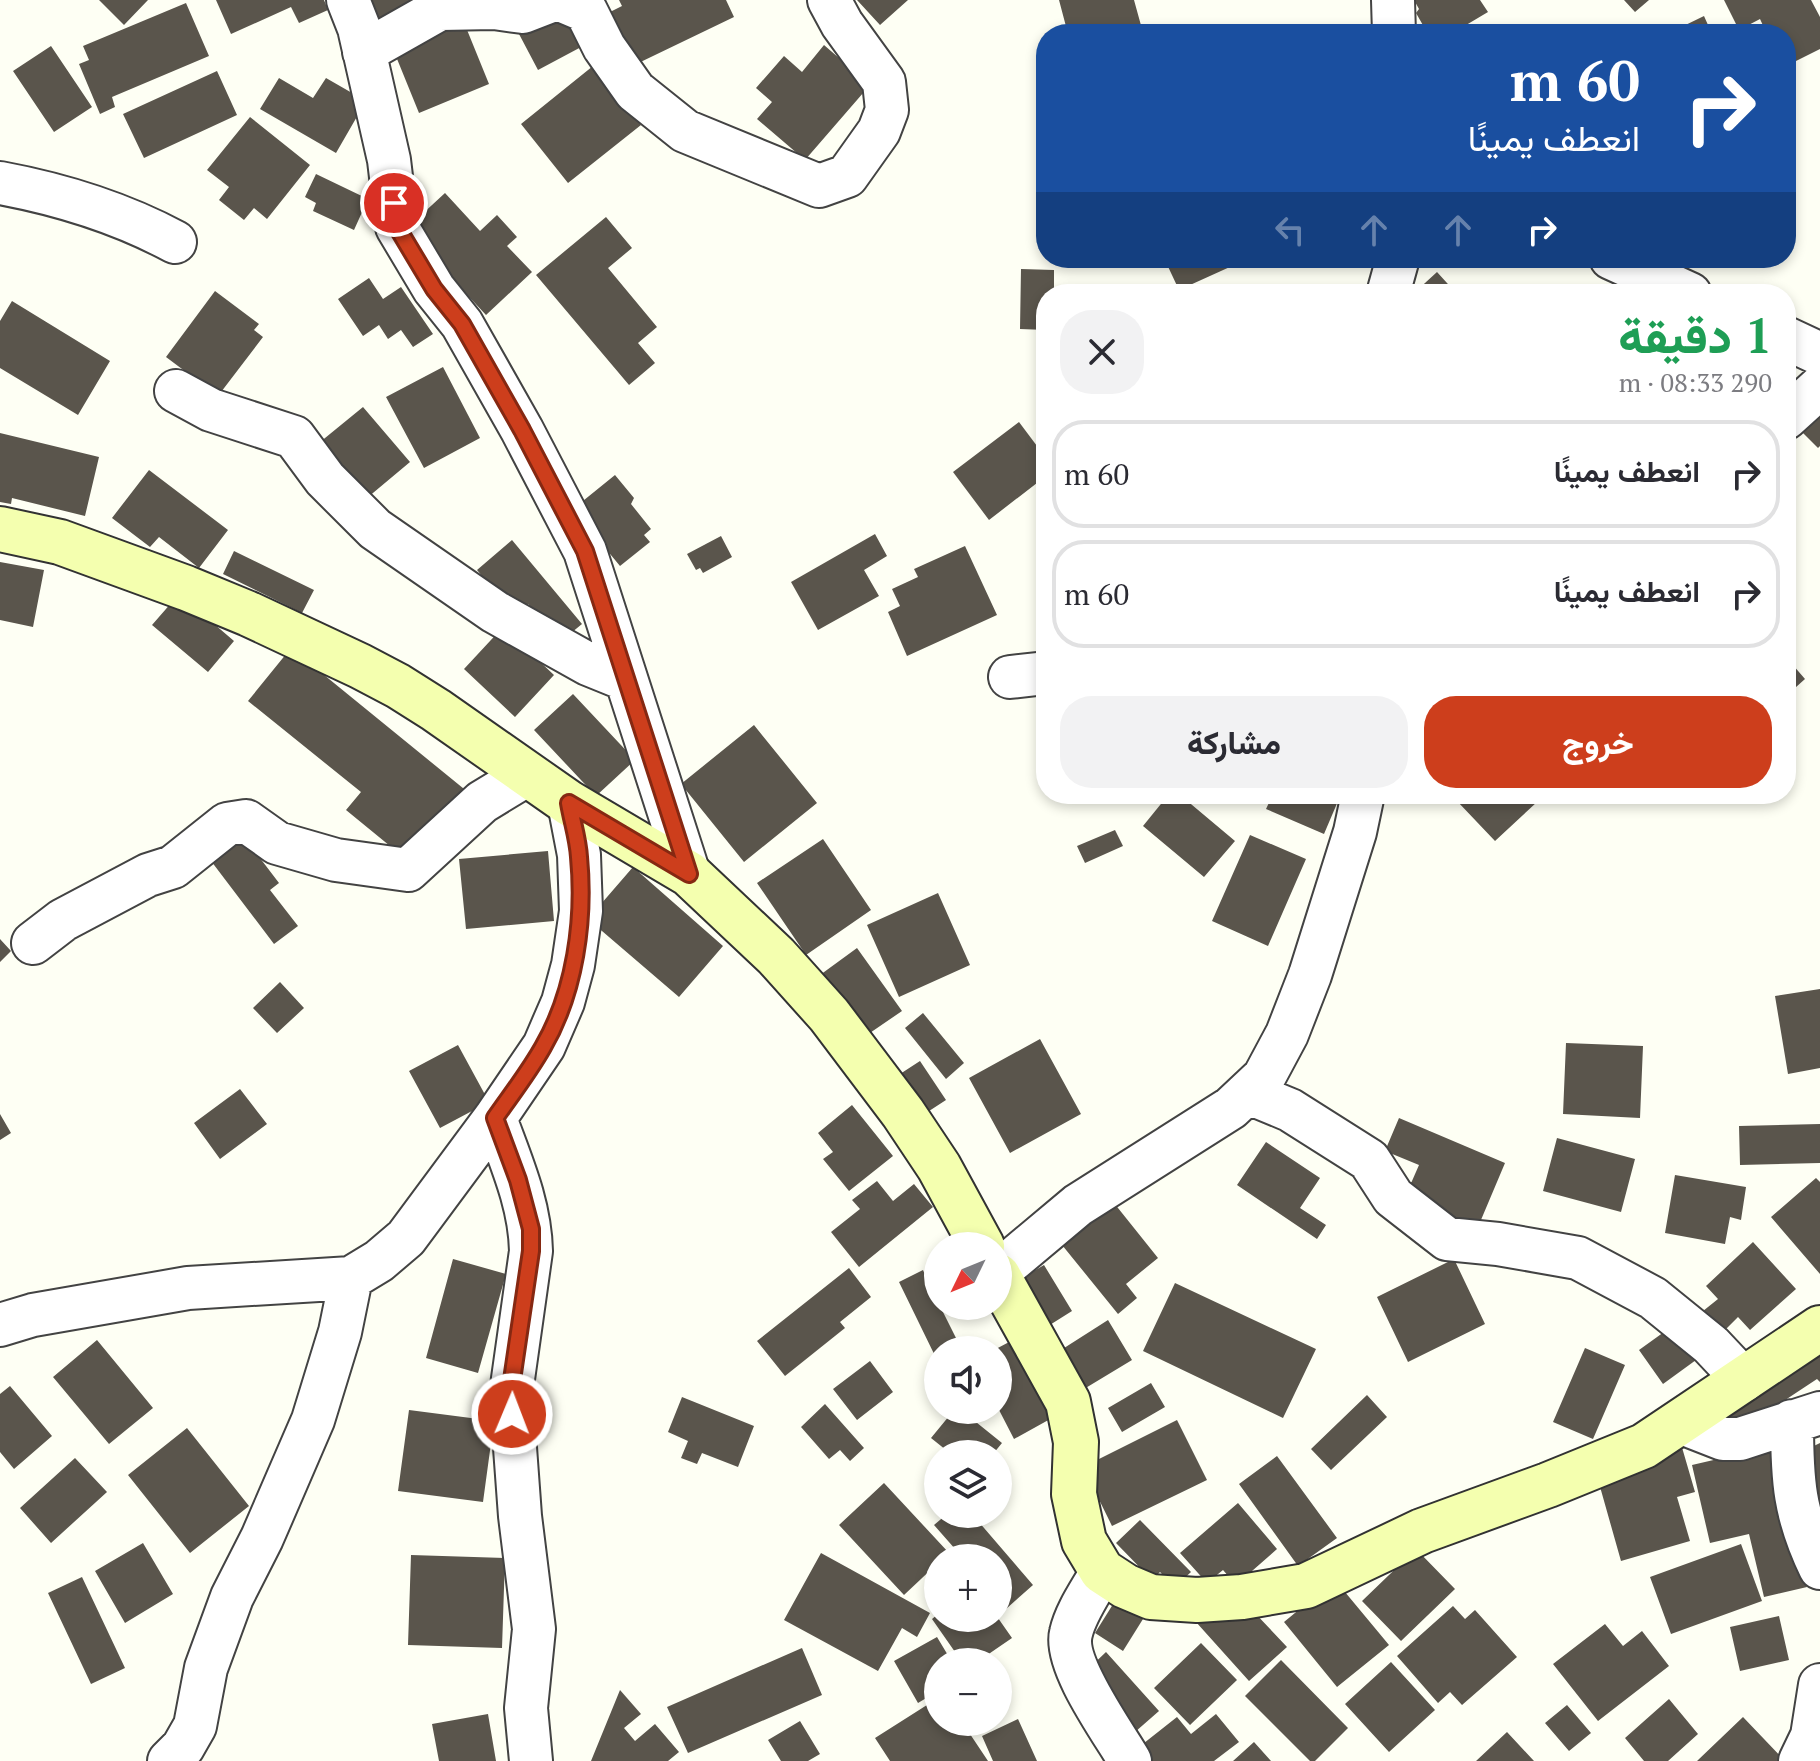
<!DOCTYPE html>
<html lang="ar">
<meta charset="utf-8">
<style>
body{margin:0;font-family:"PT Serif",Vazirmatn,serif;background:#f2f2f3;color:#2b2b33;direction:rtl;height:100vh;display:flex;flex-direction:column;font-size:30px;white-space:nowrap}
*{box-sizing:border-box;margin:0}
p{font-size:26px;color:#7c7c81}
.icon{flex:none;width:44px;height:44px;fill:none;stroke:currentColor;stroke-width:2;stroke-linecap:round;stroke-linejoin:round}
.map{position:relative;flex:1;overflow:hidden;direction:ltr}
.panel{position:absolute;left:1036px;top:284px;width:760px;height:520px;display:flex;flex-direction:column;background:#fff;border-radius:32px;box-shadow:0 4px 12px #0003;direction:rtl}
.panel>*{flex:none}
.top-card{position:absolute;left:1036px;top:24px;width:760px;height:244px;border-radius:32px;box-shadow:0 4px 12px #0003;direction:rtl;background:#1a4fa0;color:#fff;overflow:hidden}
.needle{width:52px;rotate:227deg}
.buttons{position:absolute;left:924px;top:1232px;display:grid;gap:16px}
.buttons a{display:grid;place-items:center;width:88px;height:88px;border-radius:50%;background:#fff;box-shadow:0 4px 12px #0003;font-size:40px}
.pin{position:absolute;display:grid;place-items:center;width:68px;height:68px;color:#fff;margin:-34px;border:4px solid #fff;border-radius:50%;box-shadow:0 2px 8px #0007}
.me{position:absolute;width:88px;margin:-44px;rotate:1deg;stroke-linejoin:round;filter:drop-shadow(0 0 6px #0008)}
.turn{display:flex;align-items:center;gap:28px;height:168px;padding:0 24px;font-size:36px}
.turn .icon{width:104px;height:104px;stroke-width:2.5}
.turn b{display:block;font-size:56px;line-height:68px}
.lanes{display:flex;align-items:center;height:76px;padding:0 24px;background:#0003;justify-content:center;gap:40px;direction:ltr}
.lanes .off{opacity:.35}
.round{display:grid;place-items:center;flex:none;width:84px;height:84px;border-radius:32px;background:#f2f2f3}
.headline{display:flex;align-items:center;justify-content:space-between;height:136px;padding:0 24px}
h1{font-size:48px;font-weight:800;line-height:60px;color:#1e9e55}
.primary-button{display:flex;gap:16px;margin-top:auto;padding:16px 24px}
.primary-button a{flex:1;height:92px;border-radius:32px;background:#cd3e1c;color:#fff;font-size:32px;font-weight:800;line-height:92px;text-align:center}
.primary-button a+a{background:#f2f2f3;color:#2b2b33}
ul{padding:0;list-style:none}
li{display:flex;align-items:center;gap:24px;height:108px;margin:0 16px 12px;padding:0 8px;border:4px solid #e1e1e2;border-radius:32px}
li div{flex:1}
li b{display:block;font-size:30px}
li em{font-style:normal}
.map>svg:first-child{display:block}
.building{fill:#5a554c}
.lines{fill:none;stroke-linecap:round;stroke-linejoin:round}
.street-casing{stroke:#434343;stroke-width:46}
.secondary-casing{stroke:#323232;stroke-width:48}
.street{stroke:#fff;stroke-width:42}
.secondary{stroke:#f4ffaf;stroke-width:44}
.route-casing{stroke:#852812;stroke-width:20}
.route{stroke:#cd3e1c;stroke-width:14}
</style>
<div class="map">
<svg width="1820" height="1761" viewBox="0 0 1820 1761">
<rect width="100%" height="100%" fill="#fefff4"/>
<path class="building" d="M99,0H148L124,25Z
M216,0H324L328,10L299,23L291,7L231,34Z
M363,0H428L374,24Z
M619,0H726L734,17L626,69L602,16L622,6Z
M857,0H908L880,25Z
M1059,0H1134L1142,29L1123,34H1068Z
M1414,0H1480L1488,12L1451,34H1436L1430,24L1424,27L1416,13L1419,9Z
M1624,0H1649L1635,12Z
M1724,0H1811L1820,17V49L1786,66V34H1767L1760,19L1739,30Z
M186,3L209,56L112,97L115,107L100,114L79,64L89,60L83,46Z
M564,10L583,46L538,70L519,34Z
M1704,16L1712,34H1667Z
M463,20L489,84L419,113L393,49Z
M824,45L870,85L805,160L757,119L772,102L756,88L784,56L802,72Z
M51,46L92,107L54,132L13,71Z
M593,66L641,125L568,183L521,124Z
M217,71L237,115L144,158L123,114Z
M279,78L313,98L326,78L366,101L336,153L260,109Z
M250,117L310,165L267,219L254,208L244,220L219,200L229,187L207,170Z
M316,174L368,199L354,230L313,211L316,203L305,197Z
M445,193L480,231L497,215L517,237L507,246L532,272L486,315L406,229Z
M606,217L632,248L608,268L657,327L638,343L655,363L629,385L536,275Z
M1164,258H1229L1232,266L1179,290Z
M1021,269L1054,270V294H1046V330L1020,329Z
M1437,272L1457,294H1413Z
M369,278L383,299L401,287L433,334L413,347L401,330L388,339L379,325L363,336L338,299Z
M215,291L259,324L254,330L263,337L218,396L166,357Z
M12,301L110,361L78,415L0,368V321Z
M443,367L480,438L424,468L386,397Z
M1820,402V446L1818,448L1792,422Z
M363,407L410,462L361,503L314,447Z
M1019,422L1046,458V476L989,520L953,472Z
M0,433L99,457L85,516L12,498L11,504L0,502Z
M149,470L228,530L199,568L159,537L150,547L112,518Z
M615,475L634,498L631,504L651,529L644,535L650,542L620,566L573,509Z
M875,534L887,556L864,570L879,596L818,630L791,582Z
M721,536L732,557L703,573L700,568L696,570L687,554Z
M512,540L582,624L560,642L528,604L515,615L477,570Z
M965,546L997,615L907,656L888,612L900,606L892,589L918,577L914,569Z
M234,551L314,590L302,613L223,574Z
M0,562L44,570L33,627L0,620Z
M179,594L234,641L208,672L152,625Z
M503,627L554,675L515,717L464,669Z
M291,648L469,793L412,864L346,810L361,792L248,701Z
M1786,657L1805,679L1786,696Z
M573,694L635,760L596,796L534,730Z
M754,725L817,803L744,862L681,784Z
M1169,794H1179L1235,841L1204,877L1143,826Z
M1273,794H1341L1324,834L1266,809Z
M1465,794H1529L1537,802L1495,841L1457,801Z
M237,828L279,883L270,890L298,926L274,944L205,853Z
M1115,830L1123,846L1085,863L1077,846Z
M1250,835L1306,859L1268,946L1212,921Z
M823,839L871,910L806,955L757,883Z
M548,851L554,921L466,929L459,859Z
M633,867L723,946L679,997L588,919Z
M938,893L970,965L899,997L867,925Z
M0,939L11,951L0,962Z
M857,948L902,1011L864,1037L820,975Z
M280,982L304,1008L277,1033L253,1008Z
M1820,989V1068L1788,1074L1775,996Z
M923,1013L964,1063L946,1079L905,1028Z
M1040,1039L1081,1114L1010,1153L969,1078Z
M1566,1043L1643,1046L1640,1118L1563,1114Z
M458,1045L489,1102L440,1128L409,1071Z
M920,1061L946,1100L926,1113L900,1074Z
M240,1089L267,1124L220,1159L194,1123Z
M852,1105L893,1156L849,1191L823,1159L833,1152L818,1133Z
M0,1114L11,1133L0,1140Z
M1399,1118L1505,1163L1478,1227L1405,1197L1419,1165L1385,1151Z
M1820,1124V1163L1740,1165L1739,1126Z
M1557,1138L1635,1159L1621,1212L1543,1191Z
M1266,1142L1320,1178L1300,1208L1326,1225L1317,1239L1237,1185Z
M1675,1175L1746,1187L1741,1220L1730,1217L1725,1244L1665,1233Z
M1816,1178L1820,1182V1274L1771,1217Z
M877,1181L893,1201L914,1184L933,1207L859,1267L831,1232L860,1209L852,1200Z
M1110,1198L1158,1258L1126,1284L1137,1298L1118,1314L1058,1240Z
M1753,1242L1796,1289L1750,1330L1738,1317L1723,1332L1703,1311L1718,1299L1706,1286Z
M453,1259L506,1274L478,1373L426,1358Z
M1454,1259L1485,1324L1408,1362L1377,1297Z
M1044,1265L1072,1311L1045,1328L1017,1281Z
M849,1268L871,1297L840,1322L845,1328L785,1376L757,1341Z
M923,1270L938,1306H940L962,1350H938V1362L899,1282Z
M1175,1283L1316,1349L1283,1418L1143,1351Z
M1108,1320L1132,1360L1084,1389L1061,1350Z
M1671,1327L1696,1360L1663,1384L1639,1350Z
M1820,1338V1382L1817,1379L1734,1434L1716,1407Z
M97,1340L153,1408L109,1444L53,1377Z
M1011,1341L1052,1418L1014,1439L998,1408V1350H994Z
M1585,1348L1625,1365L1593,1439L1553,1422Z
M870,1361L893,1392L857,1420L833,1389Z
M1151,1383L1165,1407L1122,1432L1108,1408Z
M10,1386L52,1436L14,1469L0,1452V1394Z
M1367,1395L1387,1417L1331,1470L1311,1449Z
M682,1397L754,1426L738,1467L702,1453L697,1464L681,1458L688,1441L668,1432Z
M825,1404L864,1448L850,1461L840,1450L829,1459L801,1427Z
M409,1410L494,1421L483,1502L398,1491Z
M954,1410H961L1002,1443L993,1454H951L931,1438Z
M1177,1420L1207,1480L1112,1526L1083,1467Z
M187,1428L249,1506L190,1553L128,1475Z
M1820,1443V1499L1816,1501L1793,1456Z
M1681,1444L1695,1492L1677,1497L1690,1541L1621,1561L1595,1469Z
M1774,1446L1807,1587L1764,1597L1749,1534L1710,1543L1692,1465Z
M1277,1456L1337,1538L1298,1566L1239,1484Z
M75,1458L107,1492L51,1543L20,1508Z
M884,1483L949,1553L944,1558H938V1563L904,1595L839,1525Z
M1238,1503L1277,1549L1236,1585L1223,1570L1207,1583L1180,1553Z
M947,1514H972L1033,1585L1006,1609L998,1599V1558H963L934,1525Z
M1140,1520L1191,1572L1175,1587L1160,1572L1152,1580L1116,1543Z
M143,1543L173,1594L125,1623L95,1571Z
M1741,1544L1762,1601L1671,1634L1650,1577Z
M1416,1549L1455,1589L1401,1641L1362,1601Z
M821,1553L930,1613L917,1637L902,1628L878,1671L784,1620Z
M411,1555L505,1558L502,1648L408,1645Z
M82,1577L125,1668L91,1684L48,1593Z
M1335,1580L1389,1645L1337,1687L1284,1622Z
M1115,1601L1143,1619L1123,1651L1095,1633Z
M1453,1606L1465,1619L1475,1610L1517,1657L1462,1705L1450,1692L1438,1703L1397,1656Z
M1253,1611L1287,1647L1249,1681L1196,1622Z
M938,1614V1618H998L1012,1638L977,1662H962L932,1619Z
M1779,1616L1789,1660L1740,1671L1730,1627Z
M1605,1624L1623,1646L1642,1631L1669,1666L1598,1721L1553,1664Z
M937,1637L952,1662H938V1691L918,1703L894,1661Z
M1201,1643L1237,1680L1190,1725L1154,1688Z
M802,1648L822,1695L688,1753L667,1707Z
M1106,1652L1159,1711L1135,1732L1083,1674Z
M1281,1660L1348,1728L1315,1761H1310L1245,1696Z
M1391,1662L1435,1710L1389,1752L1345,1704Z
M620,1690L641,1714L624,1728L635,1741L655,1724L679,1752L668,1761H591Z
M938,1698V1722H962L988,1761H890L875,1738Z
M1669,1699L1698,1734L1668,1761H1644L1625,1738Z
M1567,1705L1591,1733L1569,1751L1545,1723Z
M488,1714L496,1761H439L432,1724Z
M1216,1714L1239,1742L1214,1761H1149L1139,1747L1177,1717L1191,1734Z
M1743,1717L1785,1761H1697Z
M1018,1719L1037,1761H993L982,1736Z
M800,1721L820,1754L808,1761H781L768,1740Z
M1507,1732L1534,1761H1476Z
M1254,1742L1271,1761H1233Z"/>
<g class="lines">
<g class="street-casing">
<path id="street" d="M348,0L359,28L389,160L397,227L434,289L462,324L522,430L585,551L689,874
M560,0L586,11L604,47L635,91L685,131L819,186L847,176L879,131L887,110L884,82L842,24L829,0
M1393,0L1394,34
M364,52L440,9L494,8L523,12L554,0
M0,183C59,194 121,213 175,242
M1611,258L1690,294
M1388,294L1398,258
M1786,338L1820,354
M176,391L211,410L294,437L325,479L375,529L495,612L588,664L625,679
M1786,418L1820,387
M1010,677L1046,673
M33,943L63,920L148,875L173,867L227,824L246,821L277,843L336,860L408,870L482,802L528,774
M1249,1093L1290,1110L1369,1160L1393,1197L1447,1239L1498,1244L1578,1258L1653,1298L1711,1345L1744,1380
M495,1118C511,1162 530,1204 531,1251L511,1393L520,1516L534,1629L526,1708L531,1761
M998,1272L1078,1205L1231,1108L1264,1077L1287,1034L1310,975L1355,832L1363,794
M0,1325L33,1315L188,1288L351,1278L379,1261L406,1238L495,1118L544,1046L563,1002L573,965L581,911L579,855L569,803
M1792,1421C1792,1480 1794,1514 1820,1568
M1682,1423L1723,1439H1740L1820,1413
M1102,1571C1092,1590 1076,1611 1071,1633C1063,1664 1113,1732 1130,1761
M169,1761L183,1747L195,1726L206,1668L232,1597L262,1538L313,1420L340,1332L351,1278
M1800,1761L1812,1736L1820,1685"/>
</g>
<g class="secondary-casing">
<path id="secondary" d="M0,529L60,542L186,588L249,614L360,666L398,686L436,710L569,803L689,874L776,956L829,1015L903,1113L939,1167L982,1246
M998,1276L1068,1402L1076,1442L1074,1494L1084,1541L1102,1571L1125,1586L1151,1597L1197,1600L1242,1597L1306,1586L1422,1531L1548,1485L1644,1446L1820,1328"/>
</g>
<use href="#street" class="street"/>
<use href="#secondary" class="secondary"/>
</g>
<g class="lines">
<g class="route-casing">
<path id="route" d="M394,203L397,227L434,289L462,324L522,430L585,551L689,874L569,803C572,821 578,839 579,857C585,920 575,992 543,1047C529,1072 511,1095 495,1118L518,1180L531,1229V1251L512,1380V1414"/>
</g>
<use href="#route" class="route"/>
</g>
</svg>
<div class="buttons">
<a><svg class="needle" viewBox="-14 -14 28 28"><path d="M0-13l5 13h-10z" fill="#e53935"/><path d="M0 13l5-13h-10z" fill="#7c7c81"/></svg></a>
<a><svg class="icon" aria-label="sound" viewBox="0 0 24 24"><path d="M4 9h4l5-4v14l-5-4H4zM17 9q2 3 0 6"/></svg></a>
<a><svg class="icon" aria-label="layers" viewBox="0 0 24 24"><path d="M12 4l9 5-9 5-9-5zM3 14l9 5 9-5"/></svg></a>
<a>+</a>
<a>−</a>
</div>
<div class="pin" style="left:394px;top:203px;background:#d93025"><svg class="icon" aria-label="arrive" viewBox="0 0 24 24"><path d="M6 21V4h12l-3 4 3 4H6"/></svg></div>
<svg class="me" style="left:512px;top:1414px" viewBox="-20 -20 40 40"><circle r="17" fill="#cd3e1c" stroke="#fff" stroke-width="3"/><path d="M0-11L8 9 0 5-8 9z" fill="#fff"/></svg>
<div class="top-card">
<div class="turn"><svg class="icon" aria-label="right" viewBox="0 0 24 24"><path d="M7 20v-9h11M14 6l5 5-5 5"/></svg><div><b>60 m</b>انعطف يمينًا</div></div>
<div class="lanes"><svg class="icon off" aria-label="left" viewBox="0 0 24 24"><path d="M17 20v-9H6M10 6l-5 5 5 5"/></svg><svg class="icon off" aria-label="ahead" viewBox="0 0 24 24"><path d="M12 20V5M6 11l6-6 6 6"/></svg><svg class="icon off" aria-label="ahead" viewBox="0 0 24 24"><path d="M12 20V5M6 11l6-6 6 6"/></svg><svg class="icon" aria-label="right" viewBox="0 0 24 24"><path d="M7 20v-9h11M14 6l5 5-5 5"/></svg></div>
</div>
<section class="panel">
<div class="headline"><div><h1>1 دقيقة</h1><p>290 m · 08:33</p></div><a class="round"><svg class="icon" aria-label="close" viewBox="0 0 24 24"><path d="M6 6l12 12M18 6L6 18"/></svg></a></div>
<ul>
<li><svg class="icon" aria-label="right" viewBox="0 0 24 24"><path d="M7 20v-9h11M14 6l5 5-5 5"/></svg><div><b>انعطف يمينًا</b></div><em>60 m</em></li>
<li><svg class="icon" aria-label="right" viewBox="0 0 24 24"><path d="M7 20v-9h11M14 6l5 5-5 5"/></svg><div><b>انعطف يمينًا</b></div><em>60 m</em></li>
</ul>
<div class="primary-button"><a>خروج</a><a>مشاركة</a></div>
</section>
</div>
